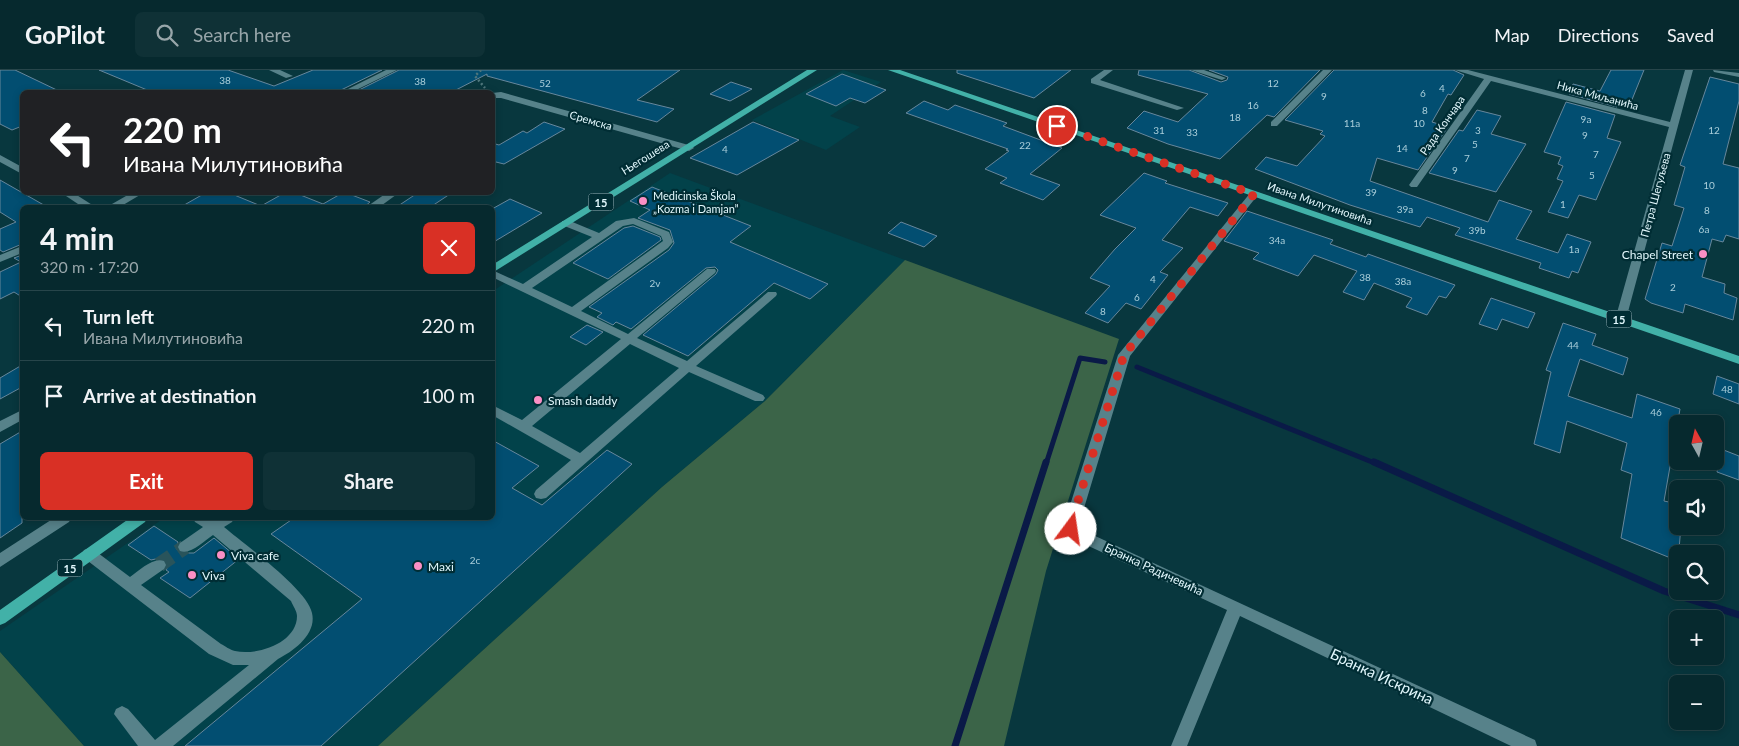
<!DOCTYPE html>
<meta charset="utf-8">
<style>
body{margin:0;font-family:Lato,sans-serif;background:#0f3136;color:#f1f3f6;height:100vh;display:flex;flex-direction:column;font-size:19px;white-space:nowrap}
*{box-sizing:border-box;margin:0}
p{font-size:16px;color:#98a6aa}
.icon{flex:none;width:28px;height:28px;fill:none;stroke:currentColor;stroke-width:2;stroke-linecap:round;stroke-linejoin:round}
.map{position:relative;flex:1;overflow:hidden}
.panel{position:absolute;left:20px;top:135px;width:475px;height:315px;display:flex;flex-direction:column;background:#06292e;border-radius:8px;box-shadow:0 2px 8px #0003,0 0 0 1px #27454a}
.panel>*{flex:none}
.guide{position:absolute;left:20px;top:20px;width:475px;height:105px;border-radius:8px;box-shadow:0 2px 8px #0003,0 0 0 1px #27454a;background:#202124;color:#fff;overflow:hidden}
.needle{width:32px;rotate:352deg}
.tools{position:absolute;left:1669px;top:345px;display:grid;gap:10px}
.tools a{display:grid;place-items:center;width:55px;height:55px;border-radius:8px;background:#06292e;box-shadow:0 2px 8px #0003,0 0 0 1px #27454a;font-size:25px}
.pin{position:absolute;display:grid;place-items:center;width:42px;height:42px;color:#fff;margin:-21px;border:2px solid #fff;border-radius:50%;box-shadow:0 1px 5px #0007}
.me{position:absolute;width:55px;margin:-28px;rotate:14deg;stroke-linejoin:round;filter:drop-shadow(0 0 4px #0008)}
.turn{display:flex;align-items:center;gap:18px;height:105px;padding:0 20px;font-size:22px}
.turn .icon{width:65px;height:65px;stroke-width:2.5}
.turn b{display:block;font-size:35px;line-height:42px}
.round{display:grid;place-items:center;flex:none;width:52px;height:52px;border-radius:8px;background:#0f3136}
.summary{display:flex;align-items:center;justify-content:space-between;height:85px;padding:0 20px}
h1{font-size:30px;font-weight:700;line-height:38px}
.primary-button{display:flex;gap:10px;margin-top:auto;padding:10px 20px}
.primary-button a{flex:1;height:58px;border-radius:8px;background:#d93025;color:#fff;font-size:20px;font-weight:700;line-height:58px;text-align:center}
.primary-button a+a{background:#0f3136;color:#f1f3f6}
ul{padding:0;list-style:none}
li{display:flex;align-items:center;gap:15px;height:70px;padding:0 20px;border-top:1px solid #27454a}
li div{flex:1}
li b{display:block;font-size:19px}
li em{font-style:normal}
header{display:flex;align-items:center;gap:30px;box-sizing:border-box;height:70px;padding:0 25px;background:#06292e;border-bottom:1px solid #27454a}
header strong{font-size:24px}
nav{display:flex;gap:28px;margin-inline-start:auto;font-size:18px}
.search{width:350px;height:45px;background:#0f3136;display:flex;align-items:center;gap:12px;box-sizing:border-box;padding:0 18px;border-radius:8px;color:#98a6aa;font-size:19px}
.map>svg:first-child{display:block}
.built{fill:#02424a}
.green{fill:#3b6448}
.lines{fill:none;stroke-linecap:round;stroke-linejoin:round}
.stream-far1{stroke:#0a1a47;stroke-width:5}
.stream{stroke:#0a1a47;stroke-width:7}
.building{fill:#024e71;stroke:#67879c}
.minor-tunnel{stroke:#29545b;stroke-width:15;stroke-dasharray:15 8;stroke-linecap:butt}
.path{stroke:#4f767c;stroke-width:2.5;stroke-dasharray:2 2.5;stroke-linecap:butt}
.minor{fill:#57828a;fill-rule:evenodd}
.major{fill:#42b1a8;fill-rule:evenodd}
.route{stroke:#d93025;stroke-width:9;stroke-dasharray:0 16.2}
.poi-dot{fill:#fb8fc5;stroke:#002d34;stroke-width:2}
.labels{text-anchor:middle;dominant-baseline:central;stroke-width:4.5;stroke-linejoin:round;paint-order:stroke}
.number-label{font-size:10px;fill:#aaceda}
.far-street-label{font-size:11px;fill:#e2f8fd;stroke:#002d34}
.far-poi-label{font-size:11px;fill:#e2f8fd;stroke:#002d34;text-anchor:start}
.shield{fill:#002d34;stroke:#9ebbc1;stroke-width:1}
.shield-label{font-size:11px;font-weight:bold;fill:#e2f8fd}
.poi-label{font-size:12px;fill:#e2f8fd;stroke:#002d34;text-anchor:start}
.street-label{font-size:12px;fill:#e2f8fd;stroke:#002d34}
.near-street-label{font-size:15px;fill:#e2f8fd;stroke:#002d34}
</style>
<header>
<strong>GoPilot</strong>
<div class="search"><svg class="icon" aria-label="search" viewBox="0 0 24 24"><circle cx="10" cy="10" r="6"/><path d="M15 15l6 6"/></svg>Search here</div>
<nav><a>Map</a><a>Directions</a><a>Saved</a></nav>
</header>
<div class="map">
<svg width="1739" height="676" viewBox="0 0 1739 676">
<rect width="100%" height="100%" fill="#08373e"/>
<path class="built" d="M843,0L881,12L830,46L860,57L826,80L752,50Z
M670,103L905,190L765,331L662,417L378,676H84L0,582V561L164,448H492L493,221Z"/>
<path class="green" d="M905,190L1119,269L1046,501L1004,676H378L662,417L765,331Z
M0,582L84,676H0Z"/>
<g class="lines">
<path class="stream-far1" d="M1137,297L1377,394
M1046,394L1080,288L1105,292"/>
<path class="stream" d="M1374,392L1664,521L1739,545
M955,676L1046,392"/>
</g>
<path class="building" d="M0,0H15L61,22H22V56L12,60L0,54Z
M99,0H228L274,16L313,0H382L341,20L340,22H152Z
M399,0H680L637,30L674,39L657,52L487,6V4L452,22H355Z
M957,0H1071L1034,28L957,3Z
M1139,0H1189L1221,12L1227,10L1228,7L1209,0H1320L1274,47L1267,45L1220,89L1168,74L1127,58L1144,41L1178,52L1208,24L1138,5Z
M1334,0H1453L1464,5L1451,25L1448,24L1432,52L1448,57L1418,100L1377,88L1370,111L1488,152L1499,130L1532,141L1516,169L1558,183L1567,164L1591,172L1578,203L1572,201L1569,208L1539,198L1541,193L1455,165L1460,158L1427,147L1420,157L1350,135L1255,99L1266,87L1297,96L1325,66L1320,64L1323,61L1285,50Z
M1611,0H1644L1629,37L1618,35L1617,37L1569,24L1573,14L1600,21Z
M842,4L886,20L865,33L850,28L836,36L806,24Z
M1710,7L1739,14V31L1723,94L1739,98V169L1726,165L1723,172L1712,169L1702,207L1725,214L1724,223L1737,228L1733,250L1685,234L1683,243L1651,233L1645,229L1662,173L1672,176L1684,138L1674,135L1685,97L1680,95Z
M731,12L752,19L730,31L710,24Z
M924,31L948,40L955,35L1007,53L1003,56L1062,78L1030,104L1060,115L1043,130L1000,113L1007,108L985,99L1009,81L1006,80L1008,79L906,43Z
M1566,32L1615,45L1607,68L1621,72L1596,130L1579,125L1568,148L1548,142L1563,111L1557,109L1563,96L1558,94L1561,87L1544,82Z
M1477,40L1501,46L1491,64L1526,74L1496,122L1429,103L1459,60L1463,61Z
M544,52L565,59L504,94L492,91V73L499,75L523,61L527,63Z
M753,52L799,70L737,105L690,88Z
M1144,103L1167,111L1165,113L1228,133L1218,146L1190,137L1162,170L1183,178L1160,202L1168,205L1141,239L1126,233L1108,253L1085,243L1110,216L1090,208L1115,179L1136,158L1100,145Z
M0,110L49,138H22V174L3,182L0,180V159L16,152L0,142Z
M652,117L751,156L730,172L828,214L810,229L774,213L688,286L643,265L716,204L718,200L715,197L706,198L631,259L616,252L613,255L597,247L602,243L589,237L669,180L674,173L670,160L638,148L650,140L630,131Z
M207,122H227L261,136L286,122H293L323,134L344,122L370,132L363,138H179Z
M419,122H453L429,138H395Z
M510,129L542,143L492,173V139Z
M1247,141L1333,170L1330,174L1366,187L1368,184L1455,215L1446,228L1439,226L1427,245L1406,237L1412,228L1374,213L1364,230L1343,222L1357,201L1314,185L1298,206L1253,189L1259,183L1224,171Z
M901,152L937,166L924,177L888,163Z
M633,156L660,167L661,170L608,209L573,193L624,158Z
M22,185V227L14,222L0,229V202L21,192L14,188Z
M1491,228L1535,243L1528,258L1502,249L1497,260L1479,254Z
M1563,253L1596,264L1592,275L1628,288L1623,305L1580,289L1568,326L1632,348L1637,324L1680,339L1664,431L1678,434V456H1681L1678,491L1621,468L1632,404L1621,400L1627,373L1567,351L1560,383L1534,374L1551,302L1546,300Z
M587,255L603,262L586,275L570,267Z
M22,295V317L0,329V308Z
M1717,306L1739,314V334L1713,324Z
M22,361V453L0,468V374Z
M492,370L539,396L512,418L542,435L607,380L632,394L321,676H185L362,529L271,464L294,448H492Z
M1721,379L1739,386V410L1717,402Z
M154,456L178,472L176,478L180,483H194L214,468L239,489L190,528L160,508L169,502L166,500L168,496L166,490L160,488L151,490L128,475Z"/>
<g class="lines">
<path class="minor-tunnel" d="M159,495L185,477"/>
<path class="path" d="M481,0L475,6L485,18"/>
<path class="minor" d="M269,0H280L293,6L286,8Z
M386,0H397L352,22H342Z
M1104,0H1113L1100,10L1184,38L1177,40L1091,13V9Z
M1191,0H1204L1226,8L1222,10Z
M1323,0H1332L1277,56H1271V52Z
M1455,0H1468L1670,52L1685,0H1693L1625,253H1617L1615,250L1669,57L1491,11L1417,117H1411L1409,115L1484,9Z
M1713,0L1739,3V7L1714,2Z
M501,22L692,76L694,78L689,81L501,28H492V23Z
M0,85L22,97V104L0,92Z
M1254,121L1259,124L1257,126L1130,286L1078,458L1535,670L1537,676H1511L1240,546L1187,676H1171L1227,540L1069,467L1064,459V454L1118,285L1251,122Z
M60,122H72L97,138H84Z
M133,122H145L118,138H105Z
M388,122H400L378,138H365Z
M634,148L669,162L673,172L668,178L581,241L628,264L707,199H715L716,201L715,203L637,268L687,291L768,222H776L777,224L776,226L696,296L763,325L765,328L763,331H755L689,302L546,428L541,429L536,428L534,424L536,420L571,390L492,345V335L522,350L621,269L492,207V200L523,214L592,167L562,155V151H570L599,163L616,151ZM633,154L661,166L663,171L572,237L532,218L623,156ZM630,274L679,298L580,383L532,356Z
M22,176V183L0,192V185Z
M22,340V350L0,362V351Z
M54,448H71L69,452L0,497V483Z
M193,448H210L214,450L217,448H234L232,452L224,457C244,474 308,520 312,543C317,564 294,581 278,589L173,676H138L114,644L116,639L122,636L128,639L155,670L249,595H233L209,584L84,488L82,484L84,480L89,478L94,480L130,507C140,500 153,487 164,491L166,495L164,499L141,515L221,574C225,576 230,580 235,581C257,586 297,573 297,546C297,541 293,536 291,531L213,465C204,471 191,485 180,481L178,477L180,473L203,457L195,452Z"/>
<path class="major" d="M807,0H817L492,203V195Z
M888,0H900L1739,286V294Z
M130,448H147L145,452L5,553L0,555V540Z"/>
</g>
<g class="lines">
<path class="route" d="M1057,56L1254,124L1124,285L1072,450L1071,459"/>
</g>
<g class="poi-dot">
<circle cx="643" cy="131" r="5"/>
<circle cx="1703" cy="184" r="5"/>
<circle cx="538" cy="330" r="5"/>
<circle cx="221" cy="485" r="5"/>
<circle cx="418" cy="496" r="5"/>
<circle cx="192" cy="505" r="5"/>
</g>
<g class="labels">
<g class="number-label">
<text x="225" y="10">38</text>
<text x="420" y="11">38</text>
<text x="545" y="13">52</text>
<text x="1273" y="13">12</text>
<text x="1442" y="18">4</text>
<text x="1423" y="23">6</text>
<text x="1324" y="26">9</text>
<text x="1253" y="35">16</text>
<text x="1425" y="40">8</text>
<text x="1235" y="47">18</text>
<text x="1586" y="49">9a</text>
<text x="1352" y="53">11a</text>
<text x="1419" y="53">10</text>
<text x="1159" y="60">31</text>
<text x="1478" y="60">3</text>
<text x="1714" y="60">12</text>
<text x="1192" y="62">33</text>
<text x="1585" y="65">9</text>
<text x="1475" y="74">5</text>
<text x="1025" y="75">22</text>
<text x="1402" y="78">14</text>
<text x="725" y="79">4</text>
<text x="1596" y="84">7</text>
<text x="1467" y="88">7</text>
<text x="1455" y="100">9</text>
<text x="1592" y="105">5</text>
<text x="1709" y="115">10</text>
<text x="1371" y="122">39</text>
<text x="1563" y="134">1</text>
<text x="1405" y="139">39a</text>
<text x="1707" y="140">8</text>
<text x="1704" y="159">6a</text>
<text x="1477" y="160">39b</text>
<text x="1277" y="170">34a</text>
<text x="1574" y="179">1a</text>
<text x="1365" y="207">38</text>
<text x="1153" y="209">4</text>
<text x="1403" y="211">38a</text>
<text x="655" y="213">2v</text>
<text x="1673" y="217">2</text>
<text x="1137" y="227">6</text>
<text x="1103" y="241">8</text>
<text x="1573" y="275">44</text>
<text x="1727" y="319">48</text>
<text x="1656" y="342">46</text>
<text x="475" y="490">2c</text>
</g>
<g class="far-street-label">
<text transform="translate(1598 25) rotate(15)">Ника Миљанића</text>
<text transform="translate(591 50) rotate(16)">Сремска</text>
<text transform="translate(1442 55) rotate(-55)">Рада Кончара</text>
<text transform="translate(645 87) rotate(-32)">Његошева</text>
<text transform="translate(1655 125) rotate(-75)">Петра Шегуљева</text>
<text transform="translate(1320 133) rotate(19)">Ивана Милутиновића</text>
</g>
<g class="far-poi-label">
<text x="653" y="125">Medicinska Škola<tspan x="653" dy="13">„Kozma i Damjan”</tspan></text>
</g>
<g class="shield">
<rect x="588.5" y="123.5" width="25" height="17" rx="4"/>
<rect x="1606.5" y="240.5" width="25" height="17" rx="4"/>
<rect x="57.5" y="489.5" width="25" height="17" rx="4"/>
</g>
<g class="shield-label">
<text x="601" y="132">15</text>
<text x="1619" y="249">15</text>
<text x="70" y="498">15</text>
</g>
<g class="poi-label">
<text x="1693" y="184" text-anchor="end">Chapel Street</text>
<text x="548" y="330">Smash daddy</text>
<text x="231" y="485">Viva cafe</text>
<text x="428" y="496">Maxi</text>
<text x="202" y="505">Viva</text>
</g>
<g class="street-label">
<text transform="translate(1154 499) rotate(25)">Бранка Радичевића</text>
</g>
<g class="near-street-label">
<text transform="translate(1382 606) rotate(25)">Бранка Искрина</text>
</g>
</g>
</svg>
<div class="tools">
<a><svg class="needle" viewBox="-14 -14 28 28"><path d="M0-13l5 13h-10z" fill="#e53935"/><path d="M0 13l5-13h-10z" fill="#98a6aa"/></svg></a>
<a><svg class="icon" aria-label="sound" viewBox="0 0 24 24"><path d="M4 9h4l5-4v14l-5-4H4zM17 9q2 3 0 6"/></svg></a>
<a><svg class="icon" aria-label="search" viewBox="0 0 24 24"><circle cx="10" cy="10" r="6"/><path d="M15 15l6 6"/></svg></a>
<a>+</a>
<a>−</a>
</div>
<div class="pin" style="left:1057px;top:56px;background:#d93025"><svg class="icon" aria-label="arrive" viewBox="0 0 24 24"><path d="M6 21V4h12l-3 4 3 4H6"/></svg></div>
<svg class="me" style="left:1071px;top:459px" viewBox="-20 -20 40 40"><circle r="19" fill="#fff"/><path d="M0-13L10 11 0 6-10 11z" fill="#d93025"/></svg>
<div class="guide">
<div class="turn"><svg class="icon" aria-label="left" viewBox="0 0 24 24"><path d="M17 20v-9H6M10 6l-5 5 5 5"/></svg><div><b>220 m</b>Ивана Милутиновића</div></div>
</div>
<section class="panel">
<div class="summary"><div><h1>4 min</h1><p>320 m · 17:20</p></div><a class="round" style="background:#d93025;color:#fff"><svg class="icon" aria-label="close" viewBox="0 0 24 24"><path d="M6 6l12 12M18 6L6 18"/></svg></a></div>
<ul>
<li><svg class="icon" aria-label="left" viewBox="0 0 24 24"><path d="M17 20v-9H6M10 6l-5 5 5 5"/></svg><div><b>Turn left</b><p>Ивана Милутиновића</p></div><em>220 m</em></li>
<li><svg class="icon" aria-label="arrive" viewBox="0 0 24 24"><path d="M6 21V4h12l-3 4 3 4H6"/></svg><div><b>Arrive at destination</b></div><em>100 m</em></li>
</ul>
<div class="primary-button"><a>Exit</a><a>Share</a></div>
</section>
</div>
